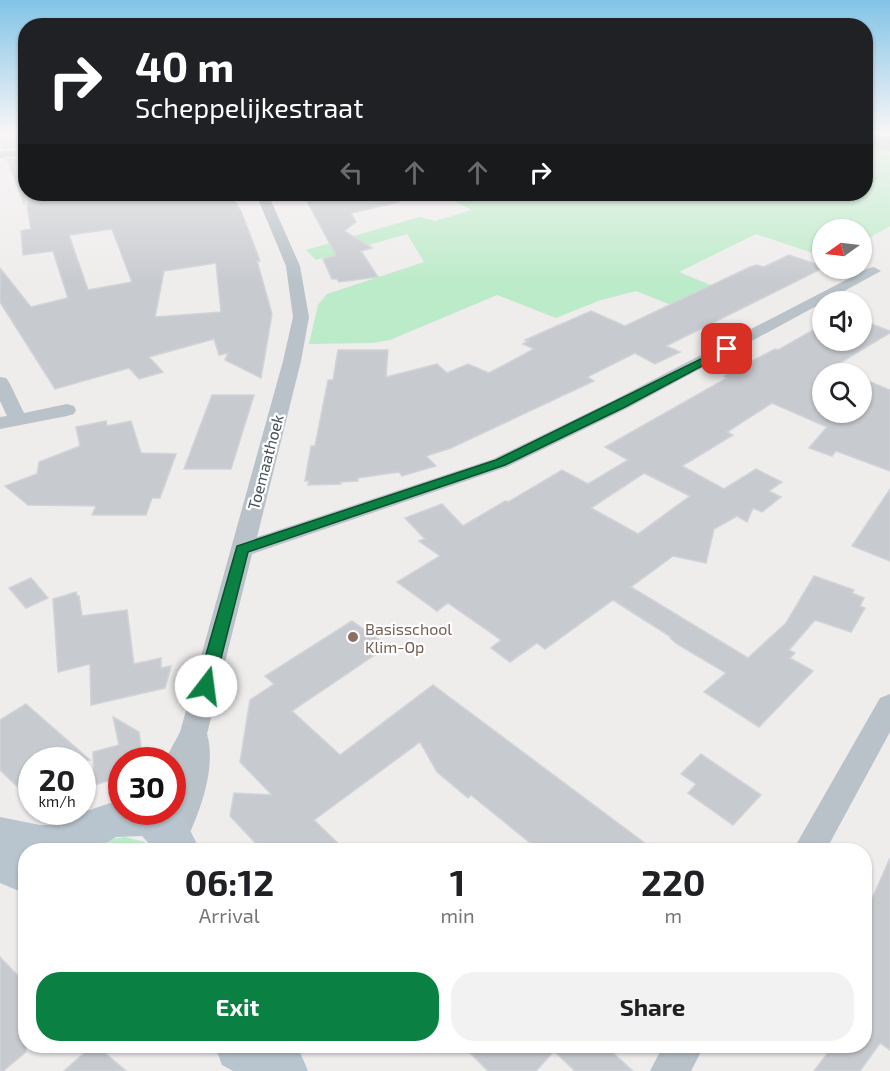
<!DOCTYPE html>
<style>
body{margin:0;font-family:"Exo 2",sans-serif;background:#f2f2f2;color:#202124;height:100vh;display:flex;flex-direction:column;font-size:22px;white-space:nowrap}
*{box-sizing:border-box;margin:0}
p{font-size:20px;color:#757577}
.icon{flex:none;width:33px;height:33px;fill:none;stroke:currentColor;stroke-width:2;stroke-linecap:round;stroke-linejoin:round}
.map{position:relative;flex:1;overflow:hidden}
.details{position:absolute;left:18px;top:843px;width:854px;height:210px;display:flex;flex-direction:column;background:#fff;border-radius:24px;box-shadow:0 2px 4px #0004}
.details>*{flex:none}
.hud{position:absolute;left:18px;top:18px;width:855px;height:183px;border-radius:24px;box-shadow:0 2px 4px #0004;background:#202124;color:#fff;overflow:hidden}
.needle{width:39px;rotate:256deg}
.controls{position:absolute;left:812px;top:219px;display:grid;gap:12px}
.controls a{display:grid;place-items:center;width:60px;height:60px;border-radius:50%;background:#fff;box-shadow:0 2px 4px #0004;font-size:30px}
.speed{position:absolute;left:18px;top:747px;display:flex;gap:12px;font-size:30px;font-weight:700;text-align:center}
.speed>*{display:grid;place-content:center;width:78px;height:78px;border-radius:50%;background:#fff;box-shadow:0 2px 4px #0004;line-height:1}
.speed small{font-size:15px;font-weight:400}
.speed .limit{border:9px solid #d22;background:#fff;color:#111}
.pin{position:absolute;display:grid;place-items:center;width:51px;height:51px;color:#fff;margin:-26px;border-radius:12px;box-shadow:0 3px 9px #0006}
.me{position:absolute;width:66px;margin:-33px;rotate:15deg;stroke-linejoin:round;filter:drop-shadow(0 0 4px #0008)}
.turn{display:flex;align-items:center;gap:21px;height:126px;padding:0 18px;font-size:27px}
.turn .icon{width:78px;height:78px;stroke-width:2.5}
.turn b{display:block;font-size:42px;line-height:51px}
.lanes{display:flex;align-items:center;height:57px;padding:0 18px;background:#0003;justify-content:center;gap:30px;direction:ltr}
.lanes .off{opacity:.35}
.eta{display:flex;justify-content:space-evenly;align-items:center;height:102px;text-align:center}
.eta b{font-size:36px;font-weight:700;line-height:42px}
.primary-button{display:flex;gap:12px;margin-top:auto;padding:12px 18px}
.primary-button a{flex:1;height:69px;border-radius:24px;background:#0b8043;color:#fff;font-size:24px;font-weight:700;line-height:69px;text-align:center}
.primary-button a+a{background:#f2f2f2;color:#202124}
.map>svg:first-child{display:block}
.green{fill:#bcebc9}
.building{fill:#c7cacf;stroke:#d0d3d8;stroke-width:1.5;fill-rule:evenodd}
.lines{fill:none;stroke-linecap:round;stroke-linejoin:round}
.trunk-casing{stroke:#728fa5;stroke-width:3}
.minor{fill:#b8c2c8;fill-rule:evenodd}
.secondary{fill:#b9c5ce;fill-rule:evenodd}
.trunk{fill:#9ab2c2;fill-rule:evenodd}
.route{fill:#0b8043;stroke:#07532c;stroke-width:1.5}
.education-dot{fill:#8d6e63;stroke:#fff;stroke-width:2}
.labels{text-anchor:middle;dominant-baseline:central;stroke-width:4.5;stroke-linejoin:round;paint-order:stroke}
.street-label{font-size:16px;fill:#465158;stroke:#fff}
.education-label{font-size:16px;fill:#785e54;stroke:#fff;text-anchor:start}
</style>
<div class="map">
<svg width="890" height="1071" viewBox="0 0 890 1071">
<rect width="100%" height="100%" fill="#efecec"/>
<path class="green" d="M866,147L890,150V226L861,243V230H822V256L756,234L679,272L715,287L676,307L636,291L598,301L556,318L497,295L390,340L372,343L309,344L318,305L327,294L424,262L407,234L316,260L306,250L419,217L435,221L472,210L440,194H866Z
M125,837L145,842L151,850H93L112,839Z"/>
<path class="building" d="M26,135V147L3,149L0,138Z
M26,157V194H155L158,200L207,194H230L241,211L260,261H257L272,314L261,378L225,360L228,353L219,355L214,339L149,357L163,372L139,379L129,368L55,389L0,302V268L31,307L68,298L53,251L23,255L21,231L31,229L26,198L24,204L7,159ZM112,229L132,282L88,290L69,235ZM216,263L221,312L155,317L164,271Z
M303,194H398L399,202L351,213L356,222L344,231L372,248L361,251L378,277L339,282L337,279H332L323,259L336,255Z
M789,255L822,266L823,268L666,346L680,352L655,364L635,353L587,377L594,381L451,448L426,456L436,466L402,476L399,472L358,478V481L340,482L341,484L308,485L309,481H305L311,446H315L328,380H333L338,350H388L386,377L437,364L447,373L468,364L489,373L534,349L523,344L528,341L525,340L591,311L625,326L750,267L757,265L764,267Z
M861,320L890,331V333L833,367L849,374H822V412H861V378L890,390V471L836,451L832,456L809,448L827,427L772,403L727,432L733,435L682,466L724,489L756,469L782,482L769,491L781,497L762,512L753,508L747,522L737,516L714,529L706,563L673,556L631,587L748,658L786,623L814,576L854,590L852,593L864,598L860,606L865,608L851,632L815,620L789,650L795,653L790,658L813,671L759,727L704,692L726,673L677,644L670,638L671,637L613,600L545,649L537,643L510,662L491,648L501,640L448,603L437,611L397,582L440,556L419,541L425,539L405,518L442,504L463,526L505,501L508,502L562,470L588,484L628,460L605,447L727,378L724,376L775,349L778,350L822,325V340H861ZM644,473L690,496L638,534L591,508Z
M212,395H254L231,469H184Z
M106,421L107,426L131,421L141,453L176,454L160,498H152L146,515H92L96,506L28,505L5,486L37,474L39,462L80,446L76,427Z
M890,489V561L852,546Z
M31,578L48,598L26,608L9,588Z
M76,592L77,596H79L82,616L127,610L134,664L161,658V668L171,666L165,688L91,705L90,664L58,672L53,599Z
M352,621L388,646L292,711L340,755L433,685L654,850H539L471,795L468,798L437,772L420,742L314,820L345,850H262L230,816L234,793L272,795L240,762L250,700L274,684L265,676Z
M26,704L90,760H32V801L0,770V720Z
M113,717L139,732L141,746L128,760L122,759V777L94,785L93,752L119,745Z
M701,754L761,795L733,825L688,793L696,784L681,774Z
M890,858V1050L880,1043L860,1071H814L833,1046H864V917Z
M0,957L26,984V1052L3,1071H0Z
M92,1046H97L126,1071H64Z
M463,1046H605L633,1071H575L554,1051L536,1071H488Z"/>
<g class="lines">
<g class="trunk-casing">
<path id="trunk" d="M866,135L890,138V148L866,145Z"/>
</g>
<path class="minor" d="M866,142L890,145V151L866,148Z
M26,149V155L0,158V152Z
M256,194H268L300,266L309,317L301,361L257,537L493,459L614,400L869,268L874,267L881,271L628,408L507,467L252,554L207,734C217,769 199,814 184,846L173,850L162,846L157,836L167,812H172V796L176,786L172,787V760H165L180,732L283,361L293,317L288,281L286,266Z
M0,377L6,378L9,382L24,413L67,404L74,406L76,410L74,414L67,416L0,429V417L7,416L0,401Z
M890,694V732L826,850H793L880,698Z
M663,1046H704L691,1071H650Z"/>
<path class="secondary" d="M122,799V812L172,810L185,820L200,850H155L142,836L116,837L95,850H26V894L0,883V817L40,825H62L78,814Z
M215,1046H289L300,1052L308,1071H233L222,1065Z"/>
<use href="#trunk" class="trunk"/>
</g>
<linearGradient id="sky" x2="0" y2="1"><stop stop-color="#83c4e7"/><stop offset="0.47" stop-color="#f8f6f6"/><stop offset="1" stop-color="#f8f6f6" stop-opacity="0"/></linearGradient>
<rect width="890" height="283" fill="url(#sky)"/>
<path class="route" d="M727,346L730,347V351L625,407L505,465L248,552L214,686L211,691H200L197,686L237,546L496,460Z"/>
<circle class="education-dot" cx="353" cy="637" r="6"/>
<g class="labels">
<g class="street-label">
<text transform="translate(265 462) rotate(-75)">Toemaathoek</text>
</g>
<g class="education-label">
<text x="365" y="628">Basisschool<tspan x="365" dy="18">Klim-Op</tspan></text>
</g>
</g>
</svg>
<div class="controls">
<a><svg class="needle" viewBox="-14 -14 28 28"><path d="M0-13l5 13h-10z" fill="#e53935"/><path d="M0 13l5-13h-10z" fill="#757577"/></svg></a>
<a><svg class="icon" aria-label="sound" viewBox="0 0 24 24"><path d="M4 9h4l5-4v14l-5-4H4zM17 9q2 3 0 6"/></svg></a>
<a><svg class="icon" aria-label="search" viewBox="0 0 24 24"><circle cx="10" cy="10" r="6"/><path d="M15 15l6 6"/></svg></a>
</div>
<div class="speed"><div>20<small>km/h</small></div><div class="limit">30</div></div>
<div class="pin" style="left:727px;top:349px;background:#d93025"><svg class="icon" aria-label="arrive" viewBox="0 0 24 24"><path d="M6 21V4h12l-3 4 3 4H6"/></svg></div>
<svg class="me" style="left:206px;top:686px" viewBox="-20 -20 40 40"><circle r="19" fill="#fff"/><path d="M0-13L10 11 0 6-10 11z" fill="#0b8043"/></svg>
<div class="hud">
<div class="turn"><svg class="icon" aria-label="right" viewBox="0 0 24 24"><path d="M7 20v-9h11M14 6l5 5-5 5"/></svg><div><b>40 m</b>Scheppelijkestraat</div></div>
<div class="lanes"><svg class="icon off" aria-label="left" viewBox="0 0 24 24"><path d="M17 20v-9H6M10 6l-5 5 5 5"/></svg><svg class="icon off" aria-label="ahead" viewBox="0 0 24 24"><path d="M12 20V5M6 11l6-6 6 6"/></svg><svg class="icon off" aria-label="ahead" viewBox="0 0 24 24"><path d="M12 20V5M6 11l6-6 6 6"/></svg><svg class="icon" aria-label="right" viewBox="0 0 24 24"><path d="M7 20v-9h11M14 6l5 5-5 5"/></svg></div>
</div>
<section class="details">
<div class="eta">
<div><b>06:12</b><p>Arrival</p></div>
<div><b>1</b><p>min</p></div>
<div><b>220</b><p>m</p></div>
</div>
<div class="primary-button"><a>Exit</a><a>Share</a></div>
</section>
</div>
